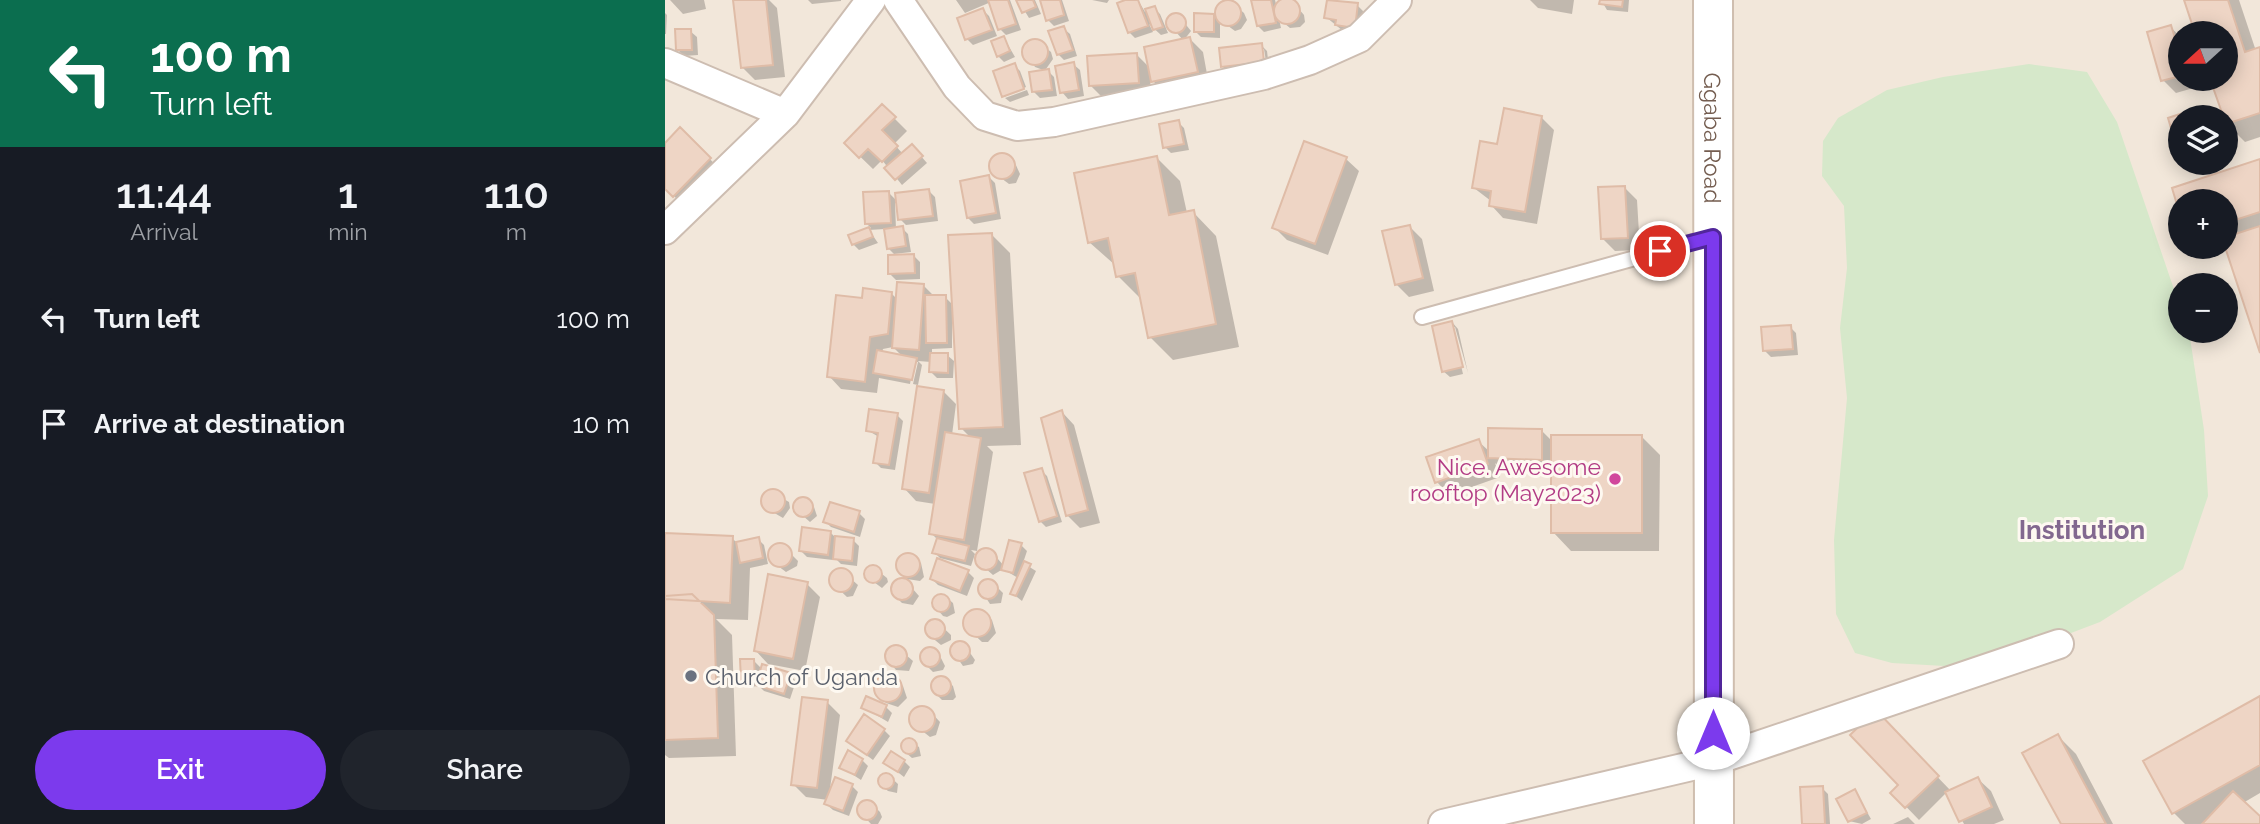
<!DOCTYPE html>
<meta charset="utf-8">
<style>
body{margin:0;font-family:Raleway,sans-serif;background:#20242c;color:#f1f3f6;height:100vh;display:flex;flex-direction:column;font-size:26px;white-space:nowrap}
*{box-sizing:border-box;margin:0}
p{font-size:23px;color:#9ea1a6}
.icon{flex:none;width:38px;height:38px;fill:none;stroke:currentColor;stroke-width:2;stroke-linecap:round;stroke-linejoin:round}
.map{position:relative;flex:1;overflow:hidden}
.drawer{display:flex;flex-direction:column;background:#171b24;width:665px}
.drawer>*{flex:none}
.guide{background:#0b6e4f;color:#fff;overflow:hidden}
.needle{width:46px;rotate:249deg}
.fabs{position:absolute;left:1503px;top:21px;display:grid;gap:14px}
.fabs a{display:grid;place-items:center;width:70px;height:70px;border-radius:50%;background:#171b24;box-shadow:0 4px 18px #0003;font-size:35px}
.pin{position:absolute;display:grid;place-items:center;width:60px;height:60px;color:#fff;margin:-30px;border:4px solid #fff;border-radius:50%;box-shadow:0 2px 7px #0007}
.me{position:absolute;width:77px;margin:-38px;rotate:0deg;stroke-linejoin:round;filter:drop-shadow(0 0 5px #0008)}
.turn{display:flex;align-items:center;gap:24px;height:147px;padding:0 35px;font-size:32px}
.turn .icon{width:91px;height:91px;stroke-width:2.5}
.turn b{display:block;font-size:49px;line-height:60px}
.eta{display:flex;justify-content:space-evenly;align-items:center;height:119px;text-align:center}
.eta b{font-size:42px;font-weight:600;line-height:49px}
.cta{display:flex;gap:14px;margin-top:auto;padding:14px 35px}
.cta a{flex:1;height:80px;border-radius:42px;background:#7c3aed;color:#fff;font-size:28px;font-weight:600;line-height:80px;text-align:center}
.cta a+a{background:#20242c;color:#f1f3f6}
ul{padding:0;list-style:none}
li{display:flex;align-items:center;gap:21px;height:105px;padding:0 35px}
li div{flex:1}
li b{display:block;font-size:26px}
li em{font-style:normal}
main{display:flex;flex:1;min-height:0}
.map>svg:first-child{display:block}
.residential{fill:#f2e7da;fill-rule:evenodd}
.pitch{fill:#d6e8ca}
.shadow{fill:#0003;fill-rule:evenodd}
.building{fill:#eed5c5;stroke:#dfbca7;stroke-width:2}
.lines{fill:none;stroke-linecap:round;stroke-linejoin:round}
.lane-casing{stroke:#cdbdb1;stroke-width:18}
.street-casing{stroke:#cdbdb1;stroke-width:32}
.secondary-casing{stroke:#cfbeaf;stroke-width:42}
.lane{stroke:#fff;stroke-width:14}
.street{stroke:#fff;stroke-width:28}
.secondary{stroke:#fff;stroke-width:38}
.route-casing{stroke:#51269a;stroke-width:18}
.route{stroke:#7c3aed;stroke-width:12}
.hotel-dot{fill:#d1479c;stroke:#fef9f1;stroke-width:2.5}
.worship-dot{fill:#6b7280;stroke:#fef9f1;stroke-width:2.5}
.labels{text-anchor:middle;dominant-baseline:central;stroke-width:6;stroke-linejoin:round;paint-order:stroke}
.street-label{font-size:23px;fill:#745d50;stroke:#fef9f1}
.hotel-label{font-size:23px;fill:#b23c85;stroke:#fef9f1;text-anchor:end}
.worship-label{font-size:23px;fill:#5b616d;stroke:#fef9f1;text-anchor:start}
.quarter-label{font-size:26px;font-weight:bold;fill:#82688f;stroke:#fef9f1}
</style>
<main>
<section class="drawer">
<div class="guide">
<div class="turn"><svg class="icon" aria-label="left" viewBox="0 0 24 24"><path d="M17 20v-9H6M10 6l-5 5 5 5"/></svg><div><b>100 m</b>Turn left</div></div>
</div>
<div class="eta">
<div><b>11:44</b><p>Arrival</p></div>
<div><b>1</b><p>min</p></div>
<div><b>110</b><p>m</p></div>
</div>
<ul>
<li><svg class="icon" aria-label="left" viewBox="0 0 24 24"><path d="M17 20v-9H6M10 6l-5 5 5 5"/></svg><div><b>Turn left</b></div><em>100 m</em></li>
<li><svg class="icon" aria-label="arrive" viewBox="0 0 24 24"><path d="M6 21V4h12l-3 4 3 4H6"/></svg><div><b>Arrive at destination</b></div><em>10 m</em></li>
</ul>
<div class="cta"><a>Exit</a><a>Share</a></div>
</section>
<div class="map">
<svg width="1595" height="824" viewBox="0 0 1595 824">
<rect width="100%" height="100%" fill="#fbf5eb"/>
<path class="residential" d="M0,0H1595V824H0ZM1516,33H1561V79H1516ZM1516,117H1561V163H1516ZM1516,201H1561V247H1516ZM1516,285H1561V331H1516Z"/>
<path class="pitch" d="M1364,64L1422,72L1452,122L1515,307L1516,331H1524L1539,430L1543,496L1518,569L1435,622L1314,668L1227,663L1190,653L1171,614L1169,540L1182,398L1175,328L1182,268L1179,206L1157,176L1158,141L1173,118L1222,90L1278,77Z"/>
<path class="shadow" d="M39,0L41,9L18,14L5,0Z
M70,0H104L112,8L120,77L90,80L77,67Z
M143,0H176V1L147,4Z
M291,0H345L356,30L341,35L335,29L326,2L300,13Z
M353,0H370L376,14L364,18Z
M379,0H397L404,21L389,26L383,20Z
M427,0H444L442,3Z
M465,0H473L480,12L489,8L495,14L503,33L496,35L484,24L488,32L470,38L464,32Z
M588,0H610L611,4L620,0L628,2L639,15L640,22L635,27L625,28L614,19L616,28L599,32L593,26Z
M865,0H909L907,14L873,8Z
M936,0H964L963,12L942,10Z
M1521,0H1574L1591,51L1595,49V137L1580,142L1561,123L1547,79H1561V33H1532Z
M566,2L579,13L582,20L576,29L570,31L555,20V38L536,37L530,31L549,15L555,21L552,12L558,3Z
M692,5L698,11L695,33L678,31L661,17Z
M318,10L324,16L332,36L308,45L302,39Z
M0,13L2,15L1,34H0Z
M514,16L526,31L519,40L525,39L538,52L544,85L501,94L485,78L486,95L438,98L425,85L471,54L485,68L518,40L503,23L505,18Z
M1505,27L1516,37V79H1530L1532,87L1511,93L1498,80Z
M398,28L405,34L412,56L399,60L393,54Z
M25,31L32,37L33,55L19,56L13,50Z
M339,38L350,57L339,62L333,56Z
M373,41L386,52L388,59L381,69L389,77L392,96L375,98L369,92L381,71L370,67L360,50L362,44Z
M596,45L602,51L604,68H602L599,49H596L598,69L564,73L558,67Z
M408,64L415,70L419,96L403,99L397,92Z
M349,65L355,71L361,87L339,97Z
M362,90L364,95L345,102L340,98Z
M217,106L242,131L229,144L238,154L247,146L262,163L237,185L217,160L208,169L181,143Z
M1529,111L1535,117H1516V139L1505,120Z
M876,117L889,130L872,224L838,218L826,205V201L809,188L834,146Z
M513,122L519,128L524,150L506,153L500,147Z
M15,130L57,171L21,208L0,187V145Z
M336,155L350,163L355,174L351,183L344,184L328,172L329,159Z
M492,158L515,181L522,213L528,212L551,236L574,347L508,360L485,337L476,299L453,276L450,265L424,242Z
M681,159L694,171L663,255L622,240L609,227Z
M1595,161V348L1561,238V201H1516V207L1509,189Z
M324,177L330,183L336,219L309,224L303,218Z
M959,187L972,200L975,250L950,251L937,238Z
M264,191L270,197L273,221L241,225L235,219L233,203H230L231,229L237,228L243,234L246,252L229,254L223,248L220,229L204,230L213,243L194,250L188,244L185,236L206,228L201,223L224,193L233,202Z
M745,227L757,239L769,291L744,297L731,284Z
M326,234L345,253L356,445L322,446L328,452L312,551L306,550L310,554L306,566L275,558L269,552L273,540L266,533L270,504L251,501L239,488L279,392L291,404L287,435L306,438L296,428L290,323H287V348L267,349V355H282L289,361L288,378H272L266,372V362L253,361L257,365L253,385L248,384L253,362H249L245,384L214,378L212,393L176,389L164,376L198,300L226,293L232,299L258,285L270,297H280L289,306ZM228,347L238,357L217,353L218,349Z
M249,256L255,262V279L231,280L225,274Z
M787,322L793,329L803,373L790,327H787L798,374L785,377L778,371Z
M1125,327L1131,333L1133,355L1106,357L1100,351Z
M397,412L409,425L435,523L415,528L402,515Z
M232,415L238,421L230,470L216,468L210,462L214,437L202,430Z
M876,430L888,442L976,436L995,455L994,551H906L888,532V472L837,470L830,463L835,477L784,495L772,482L813,441L825,452Z
M376,470L382,476L397,522L381,527L375,521Z
M105,491L124,502L125,508L118,518L99,507L97,501Z
M137,499L149,507L152,516L145,522L130,509V505Z
M194,513L200,519L195,537L166,527L160,521Z
M165,532L171,538L188,540L194,546L192,566L176,564L169,557L168,560L142,557L136,551Z
M0,535L67,538L72,543L93,539L99,545L103,564L85,568L83,620L51,619L67,635L71,756L4,758L0,755Z
M117,545L133,561L132,566L121,572L109,563L106,550Z
M356,545L362,551L358,563L371,571L357,601L347,593L353,578L338,569L328,575L313,562L316,551L327,552L339,566Z
M237,556L250,557L256,563L259,577L255,581L242,579L236,573L232,567Z
M207,566L222,578L223,582L217,588L202,577L203,568Z
M176,570L193,585L188,596L182,597L166,582V576Z
M303,572L309,578L302,596L273,585L267,579Z
M234,580H240L254,596L248,605L237,603L230,596L228,591Z
M327,582L338,593L336,603L325,604L314,587L317,583Z
M142,584L155,597L140,671L103,664L91,651Z
M272,596L281,597L288,603L290,613L282,617L278,616L272,609L269,600Z
M309,611L321,614L327,620L331,633L323,642H317L301,627L300,621Z
M271,621L286,635V640L276,645L265,636L262,626Z
M299,644L310,660L308,664L298,666L286,649L289,645Z
M232,647L248,661L244,671L231,670L221,658L222,652Z
M264,649L275,656L280,666L278,670L268,672L262,666L256,656Z
M88,660L95,667V675H125L131,681L125,699L99,691L94,686L84,687L78,680Z
M226,676L238,686L242,698L233,707L221,703L215,697L212,685L214,679Z
M271,679L282,680L288,686L291,697L288,700H277L270,693L268,682Z
M1595,698V793L1578,803L1595,824H1520L1509,813Z
M162,702L175,715L165,789L187,786L193,792L184,816L168,810L161,804L163,800L141,797L128,784Z
M198,707H221L227,713L223,722Z
M256,707L263,709L275,722L271,735L265,737L247,723L250,710Z
M1211,713L1286,791L1313,779L1326,791L1339,820L1329,824H1299L1282,792L1254,820L1228,793L1236,785Z
M219,730L225,736L208,760L189,746Z
M1393,736L1411,754L1448,824H1398Z
M242,739L254,747L256,756L247,758L240,752L237,747Z
M197,760L203,766L196,780L176,767Z
M239,761L245,767L239,777L221,763Z
M222,774L233,784L232,793L223,791L216,785L215,780Z
M1157,788L1163,794L1165,824H1138Z
M1190,791L1206,819L1197,824L1184,821Z
M198,803L208,805L215,812L217,817L213,824H206L194,811Z
M1243,817L1250,824H1228Z"/>
<path class="building" d="M609 11a13 13 0 1 1 26 0a13 13 0 1 1-26 0Z
M68,0H101L108,65L76,68Z
M323,0H343L351,24L333,30Z
M351,0H368L371,7L357,13Z
M375,0H395L399,15L381,21Z
M460,0H473L483,26L463,33L452,3Z
M586,0H606L611,23L592,26Z
M662,0L693,3L690,28L670,25L671,20L659,18Z
M935,0H958L957,7L934,4Z
M1519,0H1563L1580,52L1595,47V113L1561,124L1545,79H1561V33H1530Z
M550 13a13 13 0 1 1 26 0a13 13 0 1 1-26 0Z
M490,6L498,27L488,30L480,9Z
M318,8L327,30L300,40L292,18Z
M529,13L549,14V32H529Z
M501 23a10 10 0 1 1 20 0a10 10 0 1 1-20 0Z
M1506,25L1516,58V76L1496,81L1482,32Z
M399,26L408,50L392,55L383,31Z
M10,29H26L27,50H11Z
M339,36L345,51L332,57L326,41Z
M525,37L533,72L486,82L479,47Z
M357 52a13 13 0 1 1 26 0a13 13 0 1 1-26 0Z
M597,43L599,62L556,67L554,48Z
M472,53L474,83L424,86L422,56Z
M409,62L414,90L395,93L390,66Z
M350,63L359,89L337,97L328,71Z
M384,69L387,90L367,92L364,72Z
M217,104L231,117L217,130L233,146L217,162L203,149L194,158L179,143Z
M839,108L877,116L860,212L824,206L826,191L807,188L815,141L832,144Z
M1530,109L1532,117H1516V133L1508,135L1503,118Z
M514,120L519,144L498,148L494,124Z
M15,127L46,158L8,197L0,189V143Z
M639,141L682,157L650,244L607,228Z
M247,144L258,156L230,180L219,168Z
M324 166a13 13 0 1 1 26 0a13 13 0 1 1-26 0Z
M492,156L504,215L529,210L551,324L483,338L470,273L451,277L443,238L423,243L409,173Z
M1595,159V212L1561,223V201H1516L1513,208L1507,188Z
M324,175L331,213L302,218L295,181Z
M960,186L963,238L936,239L933,187Z
M264,189L268,216L233,220L230,193Z
M224,191L226,223L200,224L198,192Z
M745,225L758,278L730,285L717,231Z
M238,226L241,246L222,249L219,229Z
M1595,226V353L1560,247L1561,237Z
M204,227L208,237L187,245L183,235Z
M327,233L338,427L294,429L283,235Z
M249,254L250,273L223,274V255Z
M232,282L259,284L254,350L227,348Z
M198,288L227,292L223,334L205,337L200,382L162,377L171,295L197,298Z
M260,295H281L282,343H261Z
M787,321L798,367L777,372L767,326Z
M1126,325L1128,349L1098,351L1096,327Z
M212,350L252,358L247,380L208,373Z
M265,353H283V373L264,372Z
M252,386L279,390L264,493L237,489Z
M204,409L233,413L224,465L208,463L213,433L201,431Z
M397,410L423,510L401,516L376,418Z
M823,428L877,429V460L823,458Z
M280,432L316,438L299,540L264,534Z
M886,435H977V533H886Z
M814,439L823,464L770,483L761,457Z
M377,468L392,516L374,522L359,473Z
M96 501a12 12 0 1 1 24 0a12 12 0 1 1-24 0Z
M128 507a10 10 0 1 1 20 0a10 10 0 1 1-20 0Z
M165,502L195,511L189,532L158,522Z
M137,527L166,531L163,555L134,551Z
M0,533L68,536L65,603L0,599Z
M170,536L189,538L187,561L168,559Z
M94,537L98,558L75,563L71,542Z
M272,538L304,546L300,561L267,553Z
M344,540L357,543L348,573L336,570Z
M103 555a12 12 0 1 1 24 0a12 12 0 1 1-24 0Z
M310 559a11 11 0 1 1 22 0a11 11 0 1 1-22 0Z
M231 565a12 12 0 1 1 24 0a12 12 0 1 1-24 0Z
M272,558L304,570L295,591L265,579Z
M359,561L366,564L351,596L345,594Z
M199 574a9 9 0 1 1 18 0a9 9 0 1 1-18 0Z
M164 580a12 12 0 1 1 24 0a12 12 0 1 1-24 0Z
M103,574L143,582L128,659L89,651Z
M226 589a11 11 0 1 1 22 0a11 11 0 1 1-22 0Z
M313 589a10 10 0 1 1 20 0a10 10 0 1 1-20 0Z
M267 603a9 9 0 1 1 18 0a9 9 0 1 1-18 0Z
M27,594L49,615L53,738L0,740V596Z
M298 623a14 14 0 1 1 28 0a14 14 0 1 1-28 0Z
M260 629a10 10 0 1 1 20 0a10 10 0 1 1-20 0Z
M285 651a10 10 0 1 1 20 0a10 10 0 1 1-20 0Z
M220 656a11 11 0 1 1 22 0a11 11 0 1 1-22 0Z
M255 657a10 10 0 1 1 20 0a10 10 0 1 1-20 0Z
M75,659H89L90,681H76Z
M97,664L126,673L119,694L91,685Z
M209 688a14 14 0 1 1 28 0a14 14 0 1 1-28 0Z
M266 686a10 10 0 1 1 20 0a10 10 0 1 1-20 0Z
M201,696L222,705L217,717L196,708Z
M1595,696V765L1507,814L1478,761Z
M137,697L163,700L152,788L126,785Z
M244 719a13 13 0 1 1 26 0a13 13 0 1 1-26 0Z
M1211,710L1274,776L1240,808L1225,793L1233,785L1185,735Z
M199,714L220,729L202,755L181,741Z
M1393,734L1441,824H1396L1357,753Z
M236 746a8 8 0 1 1 16 0a8 8 0 1 1-16 0Z
M183,750L198,759L190,775L174,768Z
M226,751L240,760L233,772L218,763Z
M213 781a8 8 0 1 1 16 0a8 8 0 1 1-16 0Z
M170,777L188,784L178,811L159,804Z
M1313,777L1327,807L1294,822L1280,792Z
M1158,786L1160,824H1137L1135,787Z
M1190,789L1202,813L1183,822L1171,799Z
M1568,791L1595,816V824H1537Z
M192 810a10 10 0 1 1 20 0a10 10 0 1 1-20 0Z"/>
<g class="lines">
<g class="lane-casing">
<path id="lane" d="M757,317L1046,237"/>
</g>
<g class="street-casing">
<path id="street" d="M233,0L292,87L320,116L352,126L389,122L599,75L645,60L694,38L732,0
M0,63L120,114
M0,230L120,114L206,0
M778,824L1048,761L1394,644"/>
</g>
<g class="secondary-casing">
<g id="secondary">
<path id="s1" d="M1048,0L1049,824"/>
</g>
</g>
<use href="#lane" class="lane"/>
<use href="#street" class="street"/>
<use href="#secondary" class="secondary"/>
</g>
<g class="lines">
<g class="route-casing">
<path id="route" d="M995,251L1048,237V733"/>
</g>
<use href="#route" class="route"/>
</g>
<circle class="hotel-dot" cx="950" cy="479" r="7"/>
<circle class="worship-dot" cx="26" cy="676" r="7"/>
<g class="labels">
<g class="street-label">
<text stroke="none"><textPath href="#s1" startOffset="138">Ggaba Road</textPath></text>
</g>
<g class="hotel-label">
<text x="936" y="466">Nice. Awesome<tspan x="936" dy="26">rooftop (May2023)</tspan></text>
</g>
<g class="worship-label">
<text x="40" y="676">Church of Uganda</text>
</g>
<g class="quarter-label">
<text x="1417" y="530">Institution</text>
</g>
</g>
</svg>
<div class="fabs">
<a><svg class="needle" viewBox="-14 -14 28 28"><path d="M0-13l5 13h-10z" fill="#e53935"/><path d="M0 13l5-13h-10z" fill="#9ea1a6"/></svg></a>
<a><svg class="icon" aria-label="layers" viewBox="0 0 24 24"><path d="M12 4l9 5-9 5-9-5zM3 14l9 5 9-5"/></svg></a>
<a>+</a>
<a>−</a>
</div>
<div class="pin" style="left:995px;top:251px;background:#d93025"><svg class="icon" aria-label="arrive" viewBox="0 0 24 24"><path d="M6 21V4h12l-3 4 3 4H6"/></svg></div>
<svg class="me" style="left:1048px;top:733px" viewBox="-20 -20 40 40"><circle r="19" fill="#fff"/><path d="M0-13L10 11 0 6-10 11z" fill="#7c3aed"/></svg>
</div>
</main>
